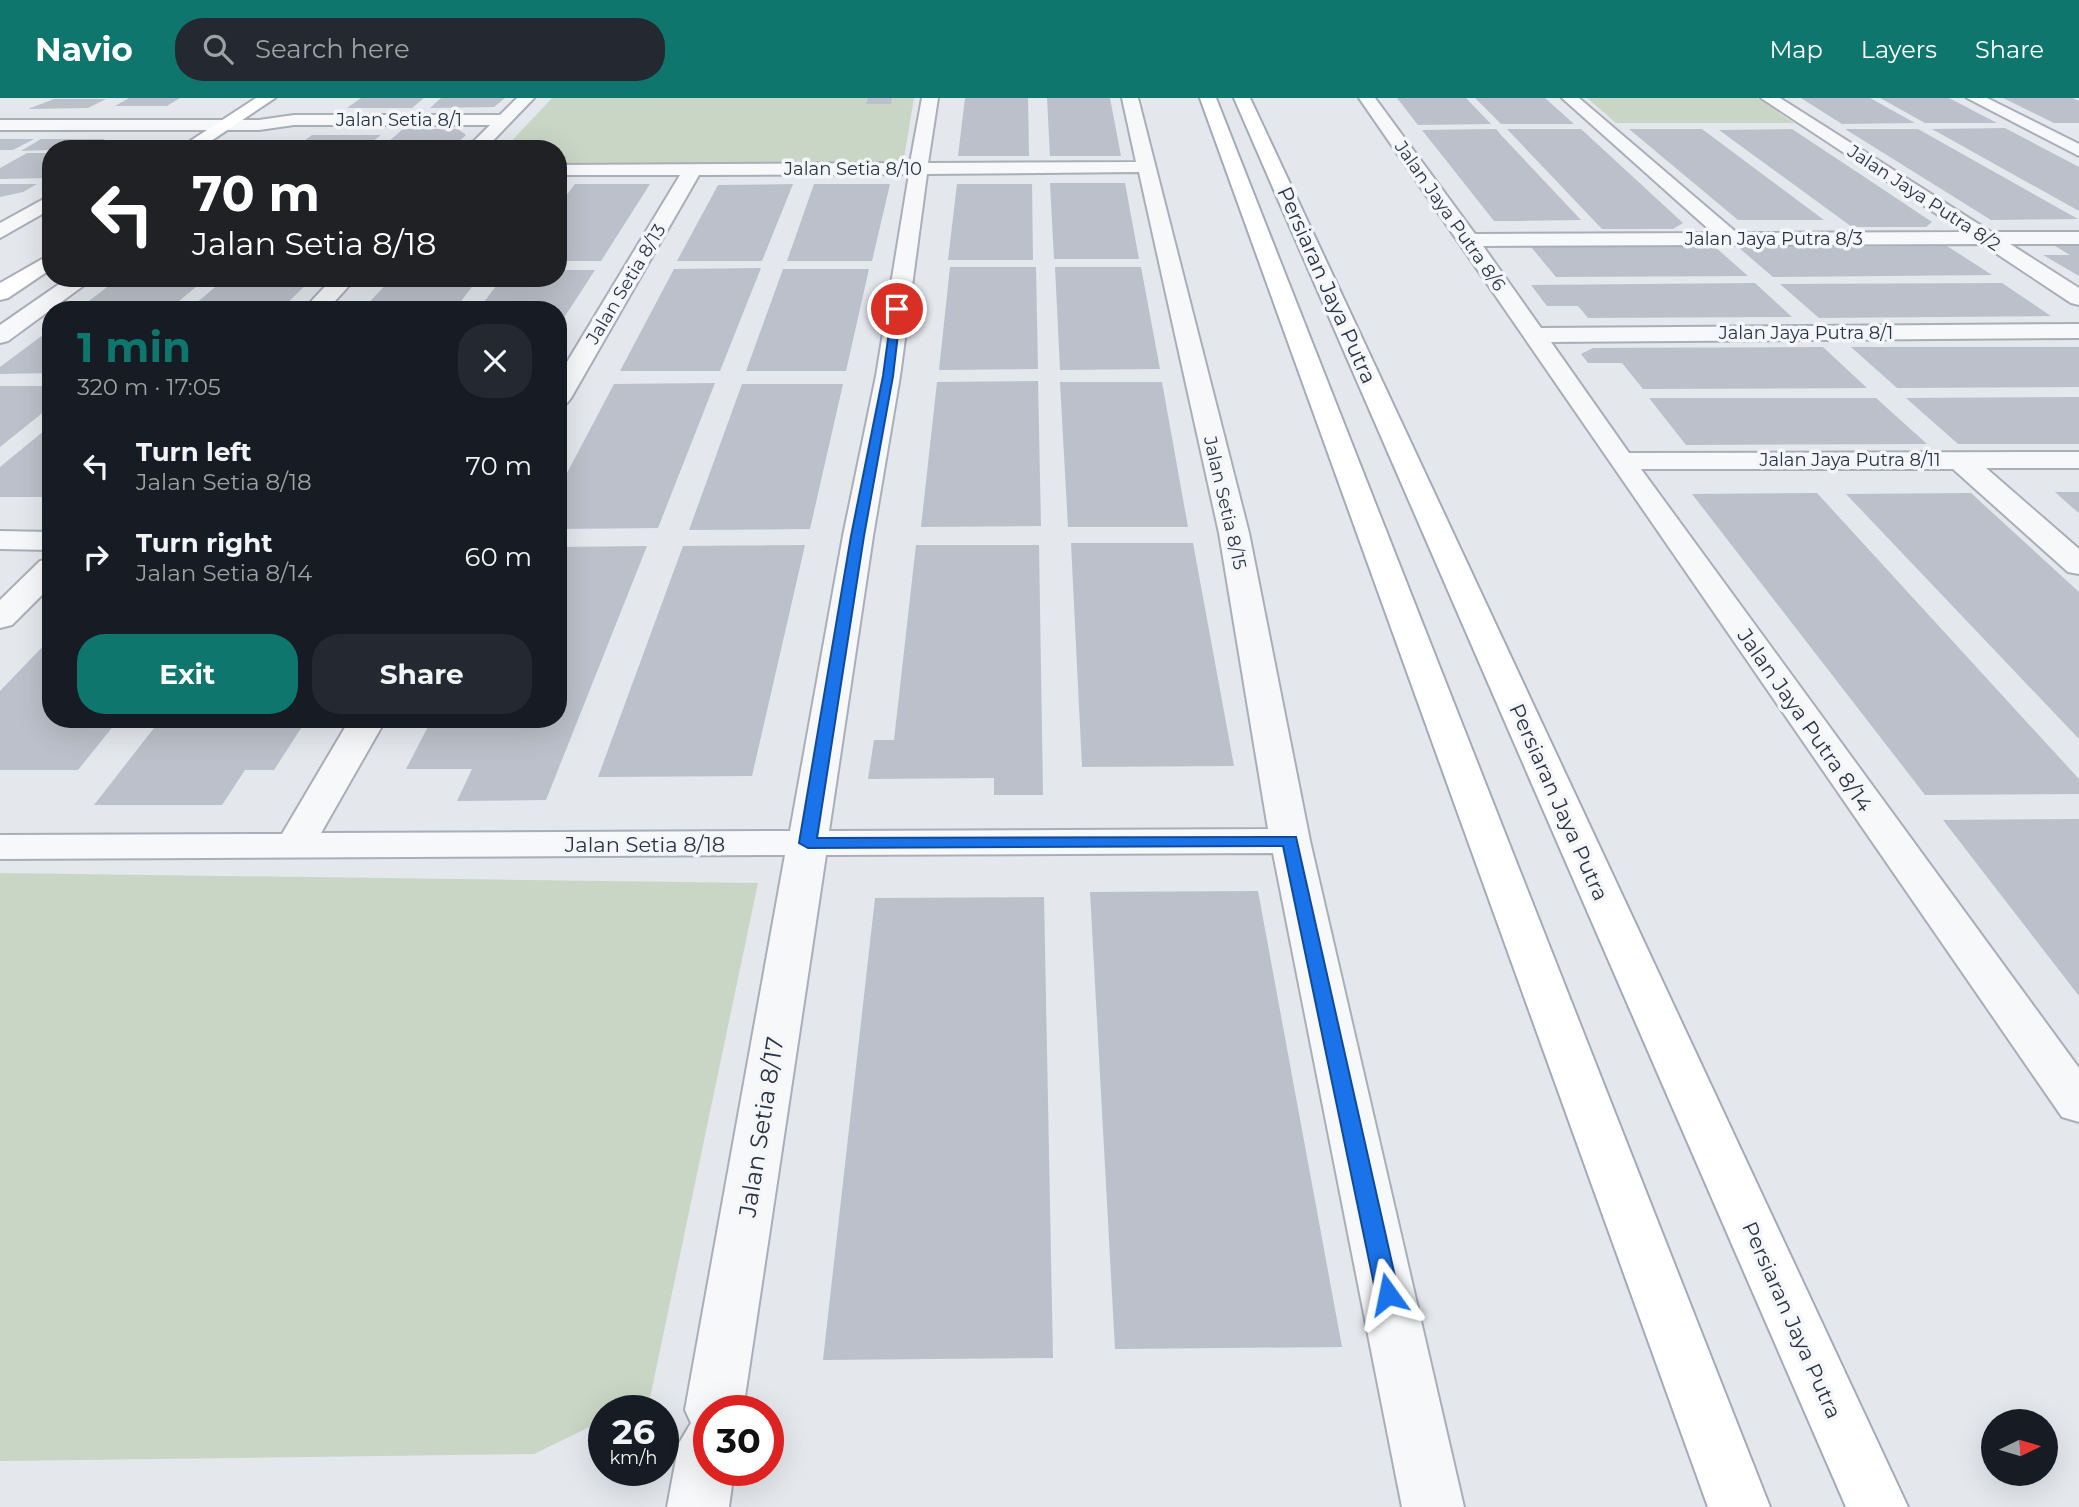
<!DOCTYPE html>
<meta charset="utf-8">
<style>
body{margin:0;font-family:Montserrat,sans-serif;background:#242831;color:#f1f3f6;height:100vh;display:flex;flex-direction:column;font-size:26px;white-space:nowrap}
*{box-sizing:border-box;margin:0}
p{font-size:23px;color:#9ea1a6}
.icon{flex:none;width:38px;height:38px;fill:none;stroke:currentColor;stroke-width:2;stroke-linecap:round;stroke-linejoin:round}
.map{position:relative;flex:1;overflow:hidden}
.panel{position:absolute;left:42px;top:203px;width:525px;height:427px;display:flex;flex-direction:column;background:#171b24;border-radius:28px;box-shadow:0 7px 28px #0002}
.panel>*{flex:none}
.guide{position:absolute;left:42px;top:42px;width:525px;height:147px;border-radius:28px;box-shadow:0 7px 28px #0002;background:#202124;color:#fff;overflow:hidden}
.needle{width:46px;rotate:85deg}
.fabs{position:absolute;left:1981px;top:1311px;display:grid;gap:14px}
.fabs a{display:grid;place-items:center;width:77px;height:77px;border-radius:50%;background:#171b24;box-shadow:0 7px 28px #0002;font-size:35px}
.speed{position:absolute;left:588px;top:1297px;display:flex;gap:14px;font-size:35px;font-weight:700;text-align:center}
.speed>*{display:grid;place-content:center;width:91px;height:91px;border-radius:50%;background:#171b24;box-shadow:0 7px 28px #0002;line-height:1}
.speed small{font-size:18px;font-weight:400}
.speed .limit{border:10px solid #d22;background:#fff;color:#111}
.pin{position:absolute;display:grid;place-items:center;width:60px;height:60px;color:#fff;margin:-30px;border:4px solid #fff;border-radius:50%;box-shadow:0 2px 7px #0007}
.me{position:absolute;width:77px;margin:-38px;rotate:348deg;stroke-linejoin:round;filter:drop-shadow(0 0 5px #0008)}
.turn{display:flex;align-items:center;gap:24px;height:147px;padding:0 35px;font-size:32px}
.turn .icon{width:91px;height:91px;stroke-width:2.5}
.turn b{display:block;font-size:49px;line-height:60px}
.round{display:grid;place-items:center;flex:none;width:74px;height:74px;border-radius:28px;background:#242831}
.overview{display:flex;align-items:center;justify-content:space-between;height:119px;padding:0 35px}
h1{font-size:42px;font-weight:700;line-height:52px;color:#0f766e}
.button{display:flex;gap:14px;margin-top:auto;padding:14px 35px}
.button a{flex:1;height:80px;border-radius:28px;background:#0f766e;color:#fff;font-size:28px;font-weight:700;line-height:80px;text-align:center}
.button a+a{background:#242831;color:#f1f3f6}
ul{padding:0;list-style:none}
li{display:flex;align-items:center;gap:21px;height:91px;padding:0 35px}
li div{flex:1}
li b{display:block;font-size:26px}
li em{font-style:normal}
header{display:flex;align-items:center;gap:42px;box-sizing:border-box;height:98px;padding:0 35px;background:#0f766e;color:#fff}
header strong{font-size:33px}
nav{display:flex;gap:38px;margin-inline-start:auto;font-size:24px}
.search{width:490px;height:63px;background:#242831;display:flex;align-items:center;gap:18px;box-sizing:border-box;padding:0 24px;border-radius:28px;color:#9ea1a6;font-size:26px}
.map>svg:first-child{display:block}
.green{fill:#c9d6c5}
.building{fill:#bbc0ca}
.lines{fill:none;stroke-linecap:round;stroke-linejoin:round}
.street-casing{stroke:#a9aeb7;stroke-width:4}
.secondary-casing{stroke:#a9aeb7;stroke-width:4}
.primary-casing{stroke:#a3abb8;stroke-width:4}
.street{fill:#f7f8fa;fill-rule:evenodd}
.secondary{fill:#fff;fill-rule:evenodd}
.primary{fill:#fff;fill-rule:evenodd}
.route{fill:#1a73e8;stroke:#114b97;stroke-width:2}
.labels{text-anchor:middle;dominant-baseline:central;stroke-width:7;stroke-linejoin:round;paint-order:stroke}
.far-street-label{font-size:18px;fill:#2b3445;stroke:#f4f6f9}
.street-label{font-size:21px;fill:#2b3445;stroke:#f4f6f9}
.near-street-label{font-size:24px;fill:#2b3445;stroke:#f4f6f9}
</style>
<header>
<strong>Navio</strong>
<div class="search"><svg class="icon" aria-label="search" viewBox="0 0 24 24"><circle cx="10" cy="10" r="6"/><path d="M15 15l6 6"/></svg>Search here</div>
<nav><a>Map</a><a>Layers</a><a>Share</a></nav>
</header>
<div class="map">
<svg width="2079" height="1409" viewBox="0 0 2079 1409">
<rect width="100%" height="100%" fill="#e4e7ec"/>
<path class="green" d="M552,0H914L903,66L558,68V51H504Z
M1587,0H1757L1794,25H1616Z
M0,775L758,785L650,1300L624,1312H604V1322L534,1356L0,1363Z"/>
<path class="building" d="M129,0H180L167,8H115Z
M424,0L412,10H347L361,0Z
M441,0H505L494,9L430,10Z
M868,0H892L891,6H866Z
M965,0H1028L1029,58H958Z
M1047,0H1110L1121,58H1050Z
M1397,0H1466L1491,26L1418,27Z
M1475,0H1545L1574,26H1501Z
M1801,0H1870L1915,25L1842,26Z
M1880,0H1949L1997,25H1925Z
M2003,0H2072L2079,3V25H2054Z
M54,1H106L88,10L28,11Z
M2005,30L2079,69V113L1932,31Z
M403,31H458L466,37L451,51H380Z
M1496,31L1501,37L1581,122L1494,123L1422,32Z
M1507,31H1581L1683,125L1673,131H1602Z
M1629,31H1702L1824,122H1738Z
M1792,31L1866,80L1932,124L1926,129H1852L1719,32Z
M1845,31H1918L2078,121L1991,122Z
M312,37H381L363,51H293Z
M0,41H34L13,52H0Z
M41,41H105L94,48L80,51L21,53Z
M27,55H51V80L0,81V70Z
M1050,85H1125L1139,161H1054Z
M0,86H37L23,94L0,99Z
M575,86H650L601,163H558V108Z
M793,86L762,163H677L718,87Z
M814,86H890L872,163H787Z
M957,86H1032L1033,162H948Z
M2079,147V178L2043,157H2070L2055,148Z
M1714,148L1748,178L1556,179L1531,149Z
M1947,148L1992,177L1773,179L1738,149Z
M950,169H1036L1038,271L939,272Z
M1055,169H1141L1160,271L1060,272Z
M761,170L720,273H620L674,171Z
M783,171H869L846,273H746Z
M558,172H595L558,229V212H478L502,180H558Z
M119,180H207L168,212H77Z
M226,180H313L280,212H188Z
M392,180H479L454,212H362Z
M1755,185L1792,219L1588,220L1578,208H1547L1531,187Z
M2002,185L2051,218L1819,220L1780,186Z
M51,231V275L0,276V269Z
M1823,249L1867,290L1643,291L1622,265H1588L1581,256L1593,250Z
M1851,249H2079V289L1897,290Z
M1038,283L1041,428L921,429L937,284Z
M1060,284H1162L1188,429H1068Z
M715,285L658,430L558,431V392L614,286Z
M742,286H843L810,431L689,432Z
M0,288H51V308L0,349Z
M2079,299V346H1958L1906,300Z
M1649,300H1876L1927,346L1686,347Z
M51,327V399H0V369Z
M2055,394H2079V415L2074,411Z
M1817,395L2079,681V696L1925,697L1692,396Z
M1971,395L2079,494V641L1846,396Z
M1071,445H1193L1234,668L1082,669Z
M805,447L752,678L598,679L683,448Z
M916,447H1039L1043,697H994V680L868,681L874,642H894Z
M647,448L546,702L457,703L472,671H406L432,621H558V449Z
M51,540V621H119L78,672H0V593Z
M161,621H307L274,672H245L222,707H94Z
M2079,721V898L1943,722Z
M1258,793L1342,1249L1115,1251L1090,794Z
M1044,799L1053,1260L823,1262L875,800Z"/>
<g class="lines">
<g class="street-casing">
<path id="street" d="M517,0H534L485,51H466L490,27H294L259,32H0V22H259L294,17H500Z
M922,0H938L928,65L1136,64L1122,0H1138L1249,435L1310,743L1464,1409H1402L1273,755L826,757L743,1312H709V1372H734L729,1409H667L679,1345L691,1325L685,1312L785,757L0,761V737L282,736L350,621H386L321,735L790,733L843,438L876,278L909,76L699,77L571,300L567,305L558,308V279L680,77H558V67L910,65ZM1139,74L1219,435L1268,731L829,733L873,438L900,278L927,76Z
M1359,0H1375L1475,136L1713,135L1562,0H1579L1737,135L1964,134L1761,0H1780L1991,134H2079V146H2010L2079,190V207L2071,205L1982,146L1483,148L1541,230L2079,226V240L1551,244L1629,355L2079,354V370H1986L2079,451V476L2068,474L1953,371H1641L2079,970V1024L2062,1019Z
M1967,0H1987L2079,46V58Z
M51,97V111L0,140V125Z
M68,180H94L8,243L0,245V227Z
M333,180H356L327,212H303Z
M0,433L51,434V452L0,451Z
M51,461V488L12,527L0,530V502L40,463Z"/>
</g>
<g class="secondary-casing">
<path id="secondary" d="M256,0H275L199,51H178Z
M51,156V171L8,200L0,202V185Z"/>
</g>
<g class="primary-casing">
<path id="primary" d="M1200,0H1216L1770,1409H1708Z
M1234,0H1250L1908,1409H1846Z"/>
</g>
<use href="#street" class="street"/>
<use href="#secondary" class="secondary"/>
<use href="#primary" class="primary"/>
</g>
<path class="route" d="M897,208L901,211L893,278L864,438L817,740L1296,739L1399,1196L1396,1202L1388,1205L1380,1202L1376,1196L1283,748L808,750L799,745L851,438L883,278L892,211Z"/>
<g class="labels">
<g class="far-street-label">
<text x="399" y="22">Jalan Setia 8/1</text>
<text x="853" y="71">Jalan Setia 8/10</text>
<text transform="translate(1924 100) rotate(33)">Jalan Jaya Putra 8/2</text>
<text transform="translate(1450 118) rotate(55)">Jalan Jaya Putra 8/6</text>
<text x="1774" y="141">Jalan Jaya Putra 8/3</text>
<text transform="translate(626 186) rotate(-59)">Jalan Setia 8/13</text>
<text x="1806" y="235">Jalan Jaya Putra 8/1</text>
<text x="1850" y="362">Jalan Jaya Putra 8/11</text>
<text transform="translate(1225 405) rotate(77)">Jalan Setia 8/15</text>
</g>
<g class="street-label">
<text transform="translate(1327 187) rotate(66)">Persiaran Jaya Putra</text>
<text transform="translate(1805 622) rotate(55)">Jalan Jaya Putra 8/14</text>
<text transform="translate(1559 704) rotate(66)">Persiaran Jaya Putra</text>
<text x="645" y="746">Jalan Setia 8/18</text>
<text transform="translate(1792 1222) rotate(66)">Persiaran Jaya Putra</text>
</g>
<g class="near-street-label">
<text transform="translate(761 1029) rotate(-81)">Jalan Setia 8/17</text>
</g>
</g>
</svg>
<div class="fabs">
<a><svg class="needle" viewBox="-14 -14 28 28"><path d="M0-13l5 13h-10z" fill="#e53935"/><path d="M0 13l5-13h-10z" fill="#9ea1a6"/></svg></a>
</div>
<div class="speed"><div>26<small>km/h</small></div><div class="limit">30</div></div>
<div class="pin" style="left:897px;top:211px;background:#d93025"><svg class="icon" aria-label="arrive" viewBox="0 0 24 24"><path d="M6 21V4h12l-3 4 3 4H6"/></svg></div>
<svg class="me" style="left:1388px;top:1196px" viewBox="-20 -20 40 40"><path d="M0-17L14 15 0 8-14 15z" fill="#1a73e8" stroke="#fff" stroke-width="4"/></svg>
<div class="guide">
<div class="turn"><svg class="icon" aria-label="left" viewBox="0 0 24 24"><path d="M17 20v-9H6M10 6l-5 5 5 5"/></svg><div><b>70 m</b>Jalan Setia 8/18</div></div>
</div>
<section class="panel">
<div class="overview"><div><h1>1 min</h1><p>320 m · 17:05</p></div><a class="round"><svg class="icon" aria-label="close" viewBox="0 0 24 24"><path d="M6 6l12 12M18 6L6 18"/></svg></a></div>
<ul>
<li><svg class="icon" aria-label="left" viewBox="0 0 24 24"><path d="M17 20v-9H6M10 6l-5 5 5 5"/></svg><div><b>Turn left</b><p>Jalan Setia 8/18</p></div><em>70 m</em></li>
<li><svg class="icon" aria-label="right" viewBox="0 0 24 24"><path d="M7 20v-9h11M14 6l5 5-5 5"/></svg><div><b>Turn right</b><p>Jalan Setia 8/14</p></div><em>60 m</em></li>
</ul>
<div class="button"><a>Exit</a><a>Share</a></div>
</section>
</div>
